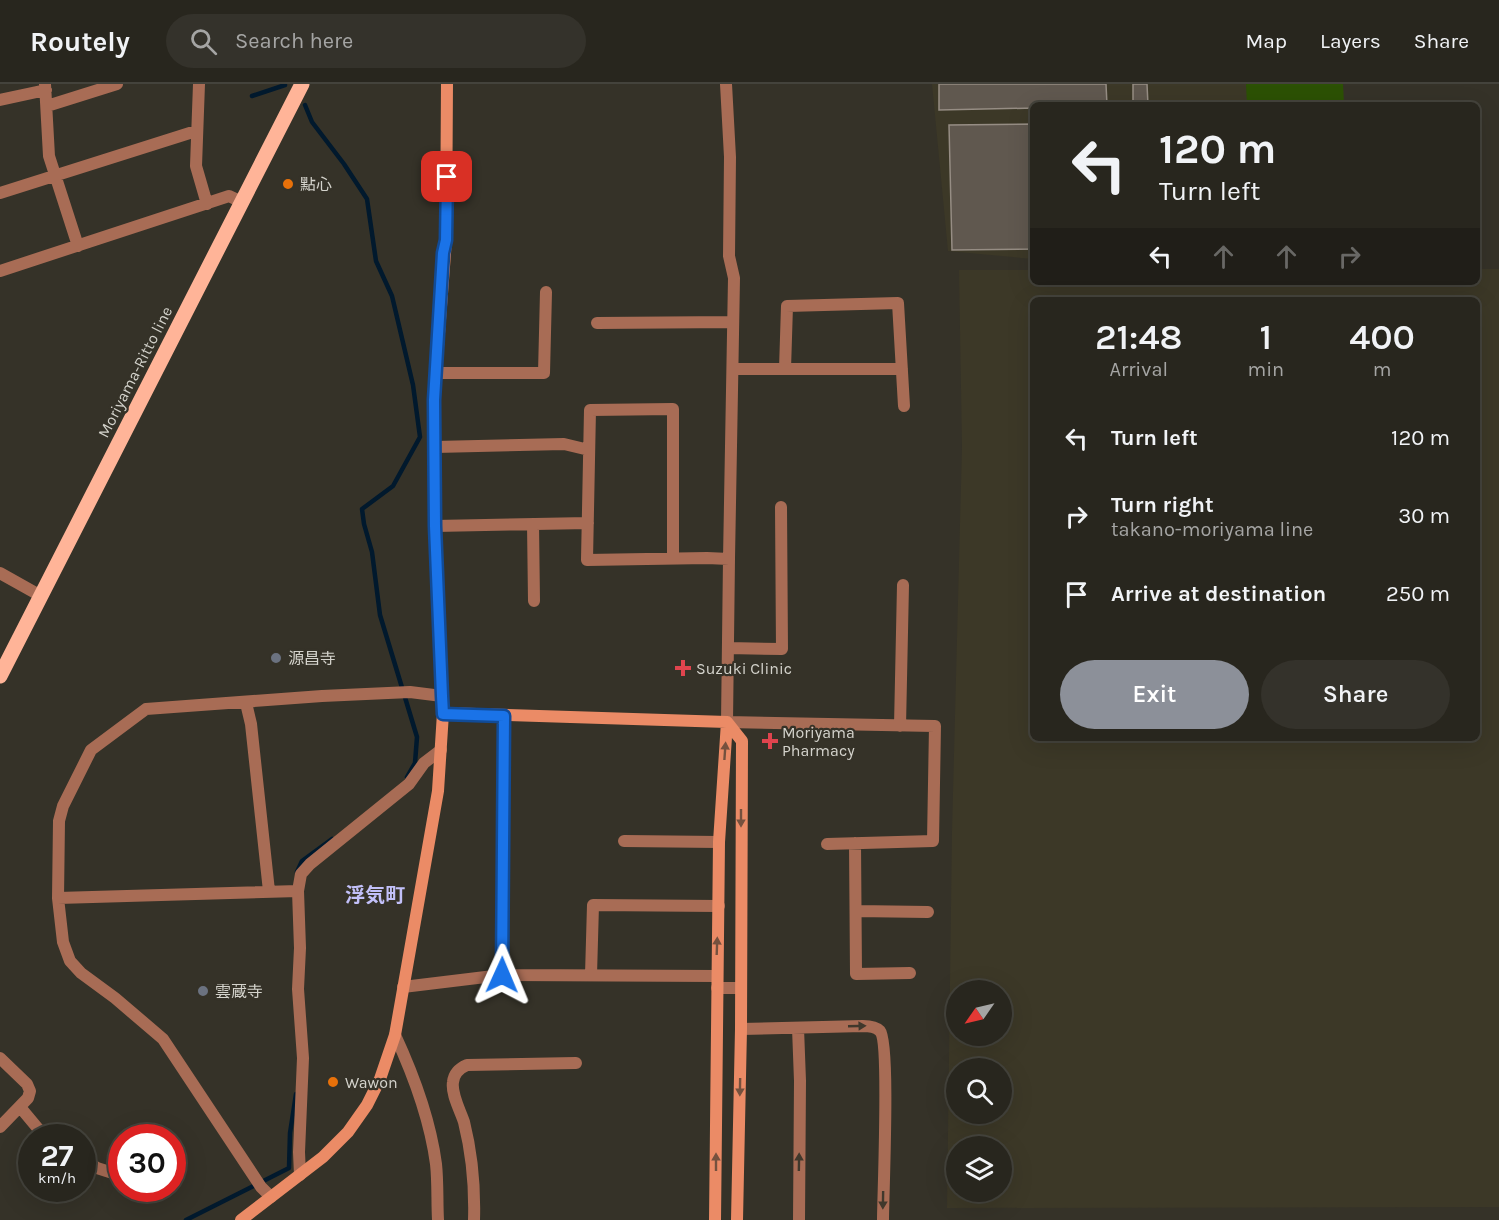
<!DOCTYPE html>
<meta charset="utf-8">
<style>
body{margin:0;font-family:Karla,"Noto Sans JP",sans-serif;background:#34322b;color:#f1f3f6;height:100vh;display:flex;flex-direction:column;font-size:22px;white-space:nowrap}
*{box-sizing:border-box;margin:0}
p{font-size:20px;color:#a5a5a4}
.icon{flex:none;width:33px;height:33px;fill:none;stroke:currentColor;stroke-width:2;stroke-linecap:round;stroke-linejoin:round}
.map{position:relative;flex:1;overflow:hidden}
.sheet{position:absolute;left:1030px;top:213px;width:450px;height:444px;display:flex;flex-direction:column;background:#28261e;border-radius:9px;box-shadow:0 6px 24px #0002,0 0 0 2px #44433c}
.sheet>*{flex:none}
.guide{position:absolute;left:1030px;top:18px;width:450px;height:183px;border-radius:9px;box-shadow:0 6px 24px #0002,0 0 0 2px #44433c;background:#28261e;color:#f1f3f6;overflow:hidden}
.needle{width:39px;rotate:236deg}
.tools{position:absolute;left:946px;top:896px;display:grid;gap:12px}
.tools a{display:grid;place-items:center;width:66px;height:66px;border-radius:50%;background:#28261e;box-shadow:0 6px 24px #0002,0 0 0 2px #44433c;font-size:30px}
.speed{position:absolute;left:18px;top:1040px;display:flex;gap:12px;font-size:30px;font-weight:700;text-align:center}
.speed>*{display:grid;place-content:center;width:78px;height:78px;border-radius:50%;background:#28261e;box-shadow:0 6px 24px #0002,0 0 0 2px #44433c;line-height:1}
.speed small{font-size:15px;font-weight:400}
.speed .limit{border:9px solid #d22;background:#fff;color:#111}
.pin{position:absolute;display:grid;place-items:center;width:51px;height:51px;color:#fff;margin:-26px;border-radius:12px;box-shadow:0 3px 9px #0006}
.me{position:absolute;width:66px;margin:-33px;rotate:1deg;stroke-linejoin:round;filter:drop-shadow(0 0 4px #0008)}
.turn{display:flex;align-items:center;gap:21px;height:126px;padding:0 30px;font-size:27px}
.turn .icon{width:78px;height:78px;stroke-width:2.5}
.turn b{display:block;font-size:42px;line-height:51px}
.lanes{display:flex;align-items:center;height:57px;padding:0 30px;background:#0003;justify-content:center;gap:30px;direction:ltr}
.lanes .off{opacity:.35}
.eta{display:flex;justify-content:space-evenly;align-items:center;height:102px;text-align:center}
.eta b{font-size:36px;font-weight:600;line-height:42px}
.action{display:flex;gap:12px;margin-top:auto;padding:12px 30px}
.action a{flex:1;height:69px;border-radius:36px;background:#8c9099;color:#fff;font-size:24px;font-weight:600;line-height:69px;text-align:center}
.action a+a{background:#34322b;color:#f1f3f6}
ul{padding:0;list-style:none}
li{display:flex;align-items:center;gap:18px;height:78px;padding:0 30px}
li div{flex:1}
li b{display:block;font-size:22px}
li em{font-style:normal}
header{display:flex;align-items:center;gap:36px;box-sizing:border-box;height:84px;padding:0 30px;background:#28261e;border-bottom:2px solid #44433c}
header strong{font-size:28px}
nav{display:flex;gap:33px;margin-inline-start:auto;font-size:21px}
.search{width:420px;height:54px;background:#34322b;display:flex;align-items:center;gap:15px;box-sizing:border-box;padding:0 21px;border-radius:33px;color:#a5a5a4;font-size:22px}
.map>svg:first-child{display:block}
.built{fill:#3c3827;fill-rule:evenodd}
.green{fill:#2c5104}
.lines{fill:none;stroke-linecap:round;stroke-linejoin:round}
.stream{stroke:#01192d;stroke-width:4.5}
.building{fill:#60584f;stroke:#968d84;stroke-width:1.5}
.street{stroke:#a86c55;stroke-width:12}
.secondary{stroke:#eb8b66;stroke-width:12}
.primary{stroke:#ffb498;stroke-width:15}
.oneway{fill:#75513e}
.oneway2{fill:#40382c}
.route-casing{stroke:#114b97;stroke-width:15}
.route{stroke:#1a73e8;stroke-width:10}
.food-dot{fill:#e8710a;stroke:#353228;stroke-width:2}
.worship-dot{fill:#6b7280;stroke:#353228;stroke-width:2}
.health-dot{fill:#e0444e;stroke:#353228;stroke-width:2}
.labels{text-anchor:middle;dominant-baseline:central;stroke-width:4.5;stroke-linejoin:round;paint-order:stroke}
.poi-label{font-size:16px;fill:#d4d3cc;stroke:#353228;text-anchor:start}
.street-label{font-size:16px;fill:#d4d3cc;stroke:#353228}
.quarter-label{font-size:20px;font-weight:bold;fill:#c2c0f9;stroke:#353228}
</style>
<header>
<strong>Routely</strong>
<div class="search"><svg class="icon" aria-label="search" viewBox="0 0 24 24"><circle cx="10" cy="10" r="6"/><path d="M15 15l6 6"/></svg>Search here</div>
<nav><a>Map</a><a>Layers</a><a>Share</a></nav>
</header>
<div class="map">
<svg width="1499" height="1136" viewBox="0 0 1499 1136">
<rect width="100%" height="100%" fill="#353228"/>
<path class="built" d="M932,0H1343L1344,21H1034L1033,175L948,167Z
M1478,185H1499V1123L947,1124L952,747L962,363L959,186H1033L1034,198H1478ZM1034,216H1478V654H1034ZM957,906H1002V951H957ZM957,984H1002V1029H957ZM957,1062H1002V1107H957Z"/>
<path class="green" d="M1246,0H1343L1344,21H1247Z"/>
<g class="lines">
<path class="stream" d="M252,12L285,1
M305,21L312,38L344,80L367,115L376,177L392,212L413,301L420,353L393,402L362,425L364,440L372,468L380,531L417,653L415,679L407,693
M297,788L302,777L332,755
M186,1136L289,1084L290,1049L296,1010"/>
</g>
<path class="building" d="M939,0H1106L1107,21H1034V24L939,26Z
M1133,0H1147L1148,21H1133Z
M1034,40V165L952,166L949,41Z"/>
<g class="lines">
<path class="street" d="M45,0L49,72L78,162
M199,0L196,82L207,120
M726,0L730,73L729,172L734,194L729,475
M0,16L46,6
M47,22L117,0
M0,109L196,47
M0,187L229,112L242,118
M597,239L733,238
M733,285H902
M785,285L787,222L898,219L904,322
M435,289H544L546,208
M435,363L564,360L589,366
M533,440L534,517
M435,442L588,439
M673,474V325L590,326L587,476L707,474L729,475L727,638L935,642L933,757L827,760
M0,489L41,512
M728,564L782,565L781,423
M246,619L251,640L269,807
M900,642L903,501
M624,757L719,758
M855,759L856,890L910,889
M58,814L298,807
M856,827L928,828
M502,891L504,631
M591,891L593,821L719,822
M403,903L502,891L717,892
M717,904H741
M798,944L800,997L799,1136
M741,945L863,942C869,942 876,943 880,947C890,958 883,1111 883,1136
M395,951C414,992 430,1035 436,1080C438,1098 437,1118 438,1136
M0,974L27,1000L30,1007L28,1014L0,1043
M20,1023L45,1053
M82,1075L97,1084L122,1092
M300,1091L299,1068L303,974L298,905L300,864L298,807L301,790L310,780L409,700L424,679L441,666
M271,1113L261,1103L163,955L115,914L81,889L70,877L63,858L58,814L59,737L63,722L91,666L146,625L322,612L410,608L442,612
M474,1136C475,1103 472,1070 464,1038C460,1026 451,1010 453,998C454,989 460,984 467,981L576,979"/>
<path class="secondary" d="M443,629L727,638
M727,638L742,657L741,945L737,1136
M241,1136L323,1073L348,1048L367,1021L380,995L395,951L438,707L443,629L435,442L434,316L446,156L447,0
M715,1136L719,758L727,638"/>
<path class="primary" d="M0,592L302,0"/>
</g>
<defs><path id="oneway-solid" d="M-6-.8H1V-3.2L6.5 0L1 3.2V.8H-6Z" transform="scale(1.5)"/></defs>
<g class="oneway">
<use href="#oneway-solid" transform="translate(725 667) rotate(-86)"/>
<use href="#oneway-solid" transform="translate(741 734) rotate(90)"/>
<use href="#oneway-solid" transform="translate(717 862) rotate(-88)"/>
<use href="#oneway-solid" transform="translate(740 1003) rotate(91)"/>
<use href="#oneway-solid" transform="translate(716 1078) rotate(-90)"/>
</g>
<g class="oneway2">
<use href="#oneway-solid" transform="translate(857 942) rotate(-2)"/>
<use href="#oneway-solid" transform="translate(799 1078) rotate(-89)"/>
<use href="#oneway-solid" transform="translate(883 1116) rotate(91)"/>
</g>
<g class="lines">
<g class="route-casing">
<path id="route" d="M447,93L446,156L443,169L434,316L435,442L442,612L443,630L504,632L502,891"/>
</g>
<use href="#route" class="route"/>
</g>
<g class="food-dot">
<circle cx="288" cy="100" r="6"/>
<circle cx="333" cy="998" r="6"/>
</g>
<g class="worship-dot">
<circle cx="276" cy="574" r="6"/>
<circle cx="203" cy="907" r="6"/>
</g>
<g class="health-dot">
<path d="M680 575h6v6h6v6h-6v6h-6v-6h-6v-6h6z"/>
<path d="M767 648h6v6h6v6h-6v6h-6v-6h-6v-6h6z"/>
</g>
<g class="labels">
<g class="poi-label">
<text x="300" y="100">點心</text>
<text x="288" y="574">源昌寺</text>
<text x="696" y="584">Suzuki Clinic</text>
<text x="782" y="648">Moriyama<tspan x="782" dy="18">Pharmacy</tspan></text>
<text x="215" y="907">雲蔵寺</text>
<text x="345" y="998">Wawon</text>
</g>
<g class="street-label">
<text transform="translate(135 288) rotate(-63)">Moriyama-Ritto line</text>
</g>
<g class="quarter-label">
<text x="375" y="811">浮気町</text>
</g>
</g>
</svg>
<div class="tools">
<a><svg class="needle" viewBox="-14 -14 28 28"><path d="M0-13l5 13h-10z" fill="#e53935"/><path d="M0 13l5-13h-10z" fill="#a5a5a4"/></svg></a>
<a><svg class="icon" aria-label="search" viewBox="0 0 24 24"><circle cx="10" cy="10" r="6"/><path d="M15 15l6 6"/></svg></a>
<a><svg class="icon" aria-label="layers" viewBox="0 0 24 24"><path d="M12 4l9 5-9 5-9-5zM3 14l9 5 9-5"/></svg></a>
</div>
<div class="speed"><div>27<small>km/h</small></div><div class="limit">30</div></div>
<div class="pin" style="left:447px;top:93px;background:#d93025"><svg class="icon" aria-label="arrive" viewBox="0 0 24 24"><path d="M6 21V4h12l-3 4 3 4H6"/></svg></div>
<svg class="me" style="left:502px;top:891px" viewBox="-20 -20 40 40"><path d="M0-17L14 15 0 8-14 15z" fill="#1a73e8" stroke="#fff" stroke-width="4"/></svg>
<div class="guide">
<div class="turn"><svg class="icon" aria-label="left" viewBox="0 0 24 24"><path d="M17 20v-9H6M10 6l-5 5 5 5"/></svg><div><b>120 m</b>Turn left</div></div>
<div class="lanes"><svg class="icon" aria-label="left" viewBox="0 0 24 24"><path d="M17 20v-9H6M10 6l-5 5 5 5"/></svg><svg class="icon off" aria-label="ahead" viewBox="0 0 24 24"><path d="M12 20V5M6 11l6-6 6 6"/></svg><svg class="icon off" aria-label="ahead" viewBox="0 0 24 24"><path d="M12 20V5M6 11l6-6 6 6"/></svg><svg class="icon off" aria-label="right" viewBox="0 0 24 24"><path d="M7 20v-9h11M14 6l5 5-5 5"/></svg></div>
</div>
<section class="sheet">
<div class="eta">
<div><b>21:48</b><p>Arrival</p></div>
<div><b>1</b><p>min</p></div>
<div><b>400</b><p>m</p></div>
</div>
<ul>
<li><svg class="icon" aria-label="left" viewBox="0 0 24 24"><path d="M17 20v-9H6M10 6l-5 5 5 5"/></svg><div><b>Turn left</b></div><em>120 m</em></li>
<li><svg class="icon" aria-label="right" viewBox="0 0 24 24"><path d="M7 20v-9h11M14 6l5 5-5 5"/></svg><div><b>Turn right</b><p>takano-moriyama line</p></div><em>30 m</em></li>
<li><svg class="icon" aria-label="arrive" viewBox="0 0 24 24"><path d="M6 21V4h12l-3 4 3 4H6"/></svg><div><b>Arrive at destination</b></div><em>250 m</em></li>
</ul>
<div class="action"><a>Exit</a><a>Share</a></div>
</section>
</div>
